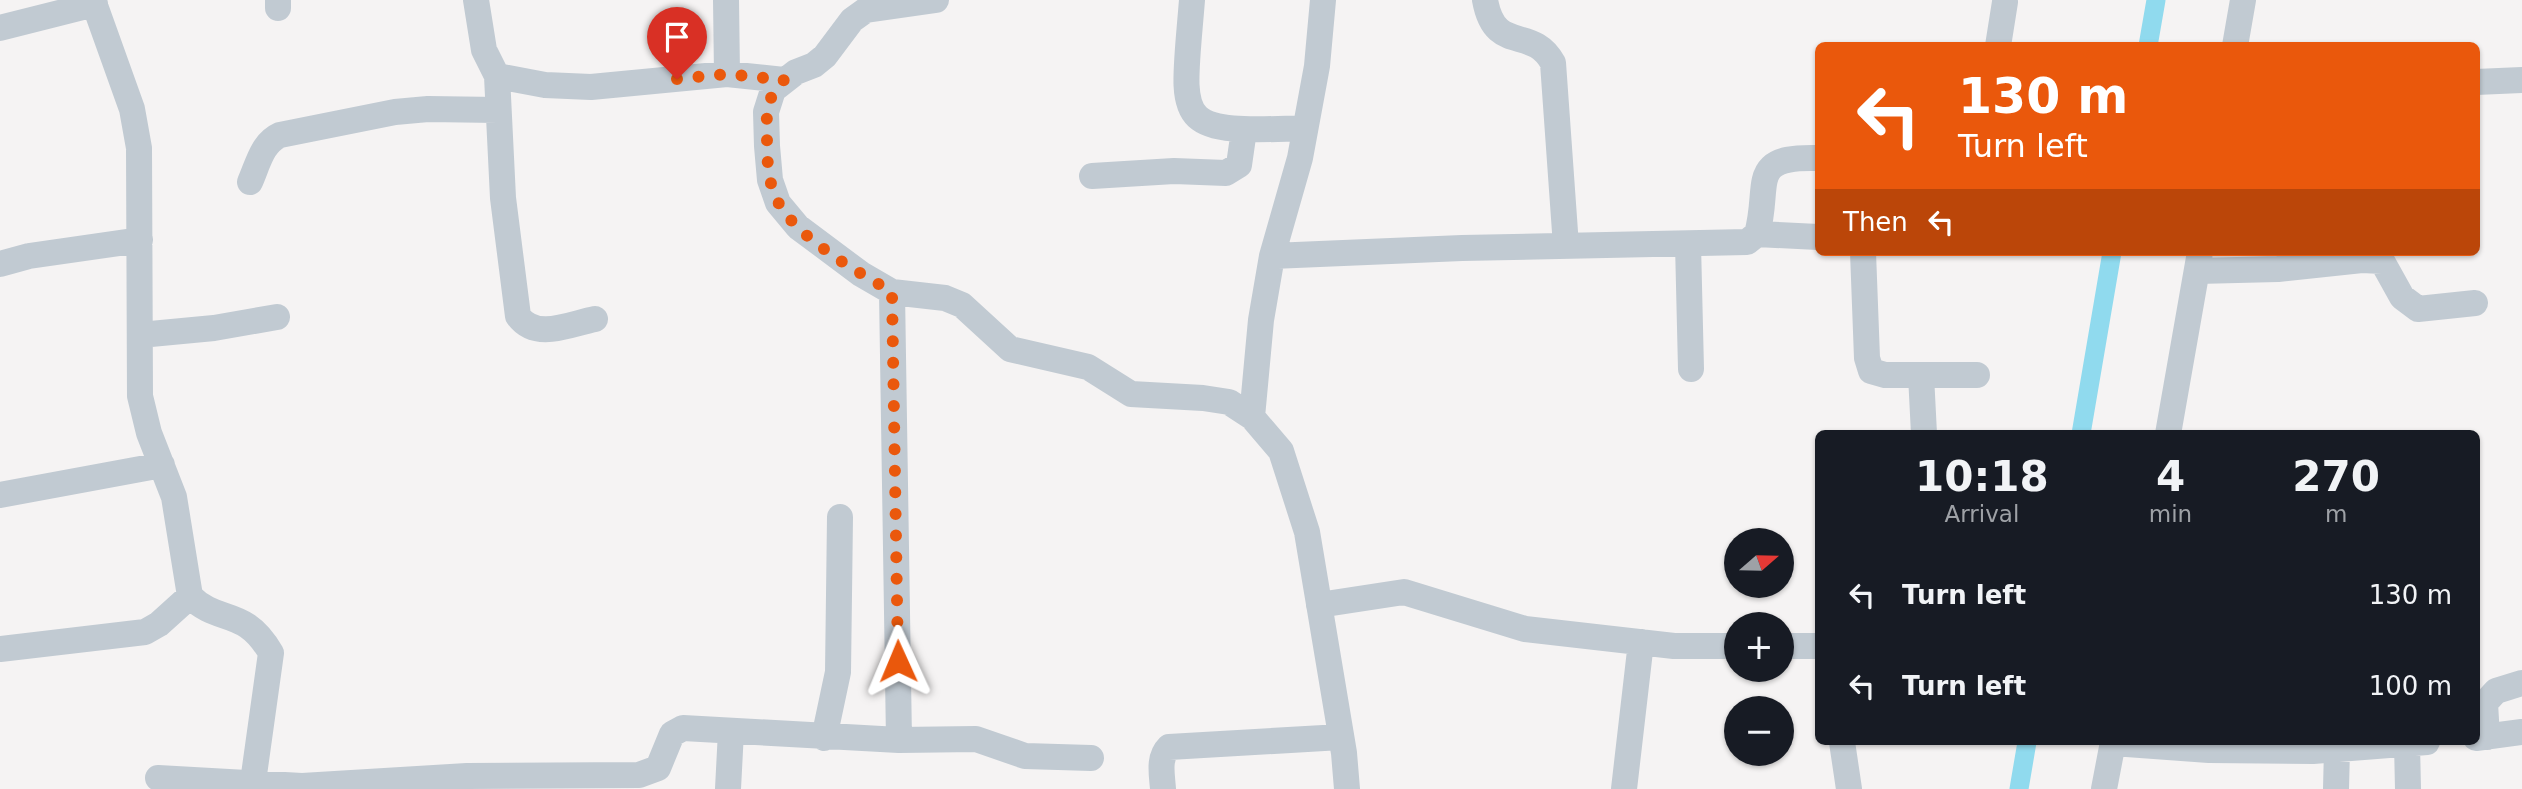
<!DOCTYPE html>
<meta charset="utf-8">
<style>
body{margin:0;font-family:"DejaVu Sans",sans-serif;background:#20242c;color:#f1f3f6;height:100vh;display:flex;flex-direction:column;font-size:26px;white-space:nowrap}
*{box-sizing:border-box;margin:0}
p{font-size:23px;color:#9ea1a6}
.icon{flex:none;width:38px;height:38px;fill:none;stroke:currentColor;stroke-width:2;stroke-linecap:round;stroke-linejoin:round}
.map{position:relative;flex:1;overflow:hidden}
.details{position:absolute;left:1815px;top:430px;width:665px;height:315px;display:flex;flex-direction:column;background:#171b24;border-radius:10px;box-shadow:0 2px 5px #0004}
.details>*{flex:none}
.top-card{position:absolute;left:1815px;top:42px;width:665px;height:214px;border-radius:10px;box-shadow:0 2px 5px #0004;background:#ea580c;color:#fff;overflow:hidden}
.needle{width:46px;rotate:70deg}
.tools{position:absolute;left:1724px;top:528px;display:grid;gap:14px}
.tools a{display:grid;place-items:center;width:70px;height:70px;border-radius:50%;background:#171b24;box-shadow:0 2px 5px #0004;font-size:35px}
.pin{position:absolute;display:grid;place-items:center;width:60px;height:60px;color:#fff;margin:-72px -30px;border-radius:50% 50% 50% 0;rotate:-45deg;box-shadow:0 0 7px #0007}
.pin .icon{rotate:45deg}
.me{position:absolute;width:77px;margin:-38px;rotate:359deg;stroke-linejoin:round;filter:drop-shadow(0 0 5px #0008)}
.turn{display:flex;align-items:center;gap:24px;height:147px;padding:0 28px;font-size:32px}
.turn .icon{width:91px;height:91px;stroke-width:2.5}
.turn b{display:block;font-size:49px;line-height:60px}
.then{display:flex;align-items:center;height:66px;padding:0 28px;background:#0003;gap:14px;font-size:26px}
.eta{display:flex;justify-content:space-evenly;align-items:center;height:119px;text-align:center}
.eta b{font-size:42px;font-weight:800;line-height:49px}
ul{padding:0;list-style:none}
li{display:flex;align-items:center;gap:21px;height:91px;padding:0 28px}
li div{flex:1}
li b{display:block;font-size:26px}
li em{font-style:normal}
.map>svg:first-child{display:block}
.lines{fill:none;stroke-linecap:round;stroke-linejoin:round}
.canal{stroke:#90daee;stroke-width:19}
.minor{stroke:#c1cad2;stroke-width:26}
.route{stroke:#ea580c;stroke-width:12;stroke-dasharray:0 21.6}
</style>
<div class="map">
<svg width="2522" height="789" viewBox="0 0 2522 789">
<rect width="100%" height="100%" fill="#f5f3f3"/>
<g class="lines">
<path class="canal" d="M2148,46L2156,0
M2081,434L2112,252
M2019,789L2027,742"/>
<path class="minor" d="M93,0L132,109L139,148L140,396L149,433L174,497L190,596C218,625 244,606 271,653L252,789
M278,0V8
M476,0L484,50L497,76L545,85L591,87L727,74L784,80
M726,0L727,74
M936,0L866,10L852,20L825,56L814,65L796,72L773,90L766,112L767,146L770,180L778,203L798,227L861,274L892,292L945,298L962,305L1010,349L1088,367L1131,394L1203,398L1229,402L1252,417L1281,451L1307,532L1344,753L1347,789
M1192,0C1182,125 1170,134 1305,128
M1485,0C1495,56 1532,24 1553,63L1566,246
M0,28L95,4
M1998,46L2005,2
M2235,46L2243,0
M497,76L503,198L518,316C536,341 570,324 595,319
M2476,82L2522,80
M1092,176L1174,171L1226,173L1239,165L1244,130
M250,182C258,164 262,143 280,135L395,112L428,109L498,110
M1757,234L1818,237
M1688,244L1691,369
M1863,252L1867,358L1871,371L1885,375H1977
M1272,256L1462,248L1747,242L1757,234C1771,184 1746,156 1818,158
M0,264L29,256L140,240
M2197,271L2278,269L2362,260L2382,261L2402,297L2418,309L2475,303
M140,335L214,328L277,317
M1921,375L1924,434
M1252,417L1261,320L1272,256L1300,158L1317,66L1323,0
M2168,434L2200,252
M0,495L162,465
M1319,605L1404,592L1525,629L1674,646H1736
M1782,646H1818
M0,649L145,632L159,624L190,596
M2487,737L2485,703L2496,691L2522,683
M824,738L838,672L840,517
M2476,738L2522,732
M899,740L976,739L1025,756L1091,758
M1842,742L1849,789
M2113,743L2209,750L2313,751L2427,742
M2407,744L2408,789
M158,778L302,786L467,776L639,775L658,768L672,734L683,728L899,740L892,292
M728,789L731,731
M1163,789C1162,774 1158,758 1169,747L1341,737
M1624,789L1641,642
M2104,789L2113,742
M2336,789L2337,749"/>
</g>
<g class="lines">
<path class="route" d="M677,79L727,74L784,80C766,96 766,115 767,139C767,160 768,184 778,202C797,238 858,272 892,292L898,661"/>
</g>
</svg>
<div class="tools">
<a><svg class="needle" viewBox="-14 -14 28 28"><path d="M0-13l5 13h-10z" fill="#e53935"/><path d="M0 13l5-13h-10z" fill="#9ea1a6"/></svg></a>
<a>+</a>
<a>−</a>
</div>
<div class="pin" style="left:677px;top:79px;background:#d93025"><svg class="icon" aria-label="arrive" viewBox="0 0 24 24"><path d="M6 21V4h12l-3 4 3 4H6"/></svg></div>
<svg class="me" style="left:898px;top:661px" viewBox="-20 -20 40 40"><path d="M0-17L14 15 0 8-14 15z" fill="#ea580c" stroke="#fff" stroke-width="4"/></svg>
<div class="top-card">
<div class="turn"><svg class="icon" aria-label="left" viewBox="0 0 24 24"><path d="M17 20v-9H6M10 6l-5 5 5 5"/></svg><div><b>130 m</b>Turn left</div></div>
<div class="then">Then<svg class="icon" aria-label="left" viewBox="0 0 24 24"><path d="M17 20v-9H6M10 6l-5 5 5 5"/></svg></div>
</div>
<section class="details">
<div class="eta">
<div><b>10:18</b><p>Arrival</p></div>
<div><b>4</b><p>min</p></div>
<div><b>270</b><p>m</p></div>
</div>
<ul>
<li><svg class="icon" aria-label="left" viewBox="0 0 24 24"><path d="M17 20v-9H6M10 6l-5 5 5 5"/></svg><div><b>Turn left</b></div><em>130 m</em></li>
<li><svg class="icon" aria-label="left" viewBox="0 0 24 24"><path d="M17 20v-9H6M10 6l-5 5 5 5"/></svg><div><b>Turn left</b></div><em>100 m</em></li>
</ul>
</section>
</div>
